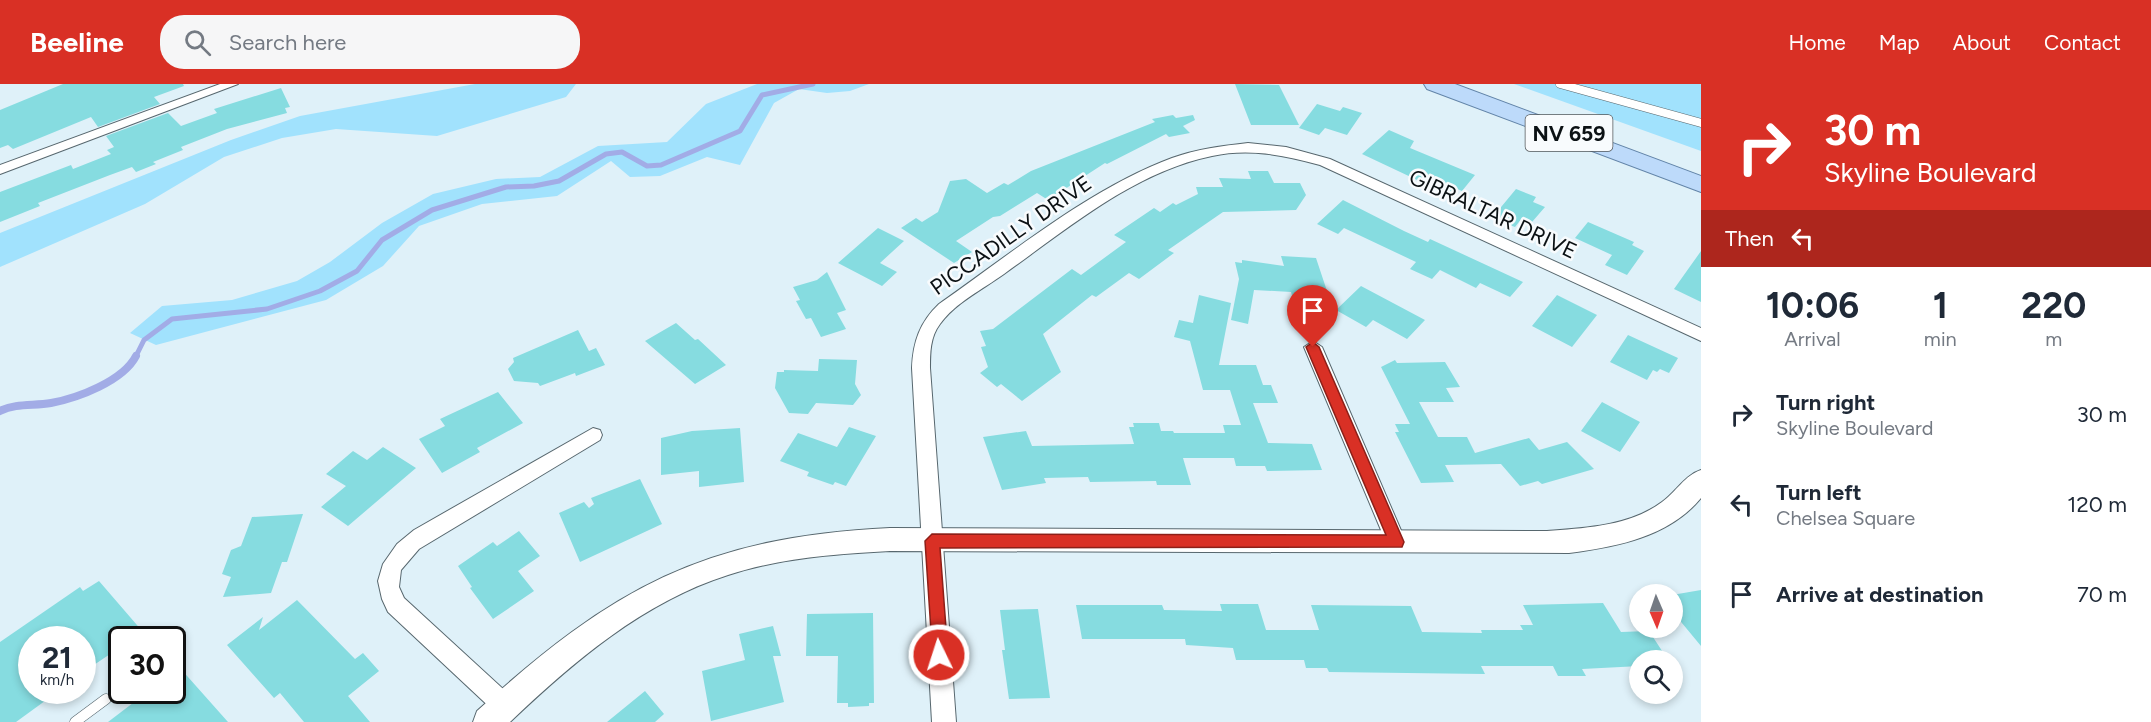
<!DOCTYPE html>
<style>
body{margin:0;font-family:Figtree,sans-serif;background:#f6f6f7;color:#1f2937;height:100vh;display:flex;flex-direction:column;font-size:22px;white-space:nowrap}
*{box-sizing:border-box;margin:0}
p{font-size:20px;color:#747a83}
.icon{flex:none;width:33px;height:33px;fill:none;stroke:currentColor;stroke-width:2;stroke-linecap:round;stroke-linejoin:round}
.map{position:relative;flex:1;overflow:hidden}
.drawer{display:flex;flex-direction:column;background:#fff;width:450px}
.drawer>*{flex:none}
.top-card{background:#d93025;color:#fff;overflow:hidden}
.needle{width:39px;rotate:178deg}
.buttons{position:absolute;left:1629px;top:500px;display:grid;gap:12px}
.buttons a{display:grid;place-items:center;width:54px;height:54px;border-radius:50%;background:#fff;box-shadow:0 3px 9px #0003;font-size:30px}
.speed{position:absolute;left:18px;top:542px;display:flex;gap:12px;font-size:30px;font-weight:700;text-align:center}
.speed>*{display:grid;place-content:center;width:78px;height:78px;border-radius:50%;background:#fff;box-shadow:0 3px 9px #0003;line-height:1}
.speed small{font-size:15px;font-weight:400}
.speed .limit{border:3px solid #111;border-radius:9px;background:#fff;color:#111}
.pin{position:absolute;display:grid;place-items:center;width:51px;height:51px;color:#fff;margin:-62px -26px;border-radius:50% 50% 50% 0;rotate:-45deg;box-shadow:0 0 6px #0007}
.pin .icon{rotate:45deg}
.me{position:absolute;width:66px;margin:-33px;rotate:356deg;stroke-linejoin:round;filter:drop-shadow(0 0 4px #0008)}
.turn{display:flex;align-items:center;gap:21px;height:126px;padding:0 24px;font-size:27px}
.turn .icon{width:78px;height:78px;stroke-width:2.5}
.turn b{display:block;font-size:42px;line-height:51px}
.then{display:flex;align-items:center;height:57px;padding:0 24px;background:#0003;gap:12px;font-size:22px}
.eta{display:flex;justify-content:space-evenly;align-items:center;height:102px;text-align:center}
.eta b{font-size:36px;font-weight:700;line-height:42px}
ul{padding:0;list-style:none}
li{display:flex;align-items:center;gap:18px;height:90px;padding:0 24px}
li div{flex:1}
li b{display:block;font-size:22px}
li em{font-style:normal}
header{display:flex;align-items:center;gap:36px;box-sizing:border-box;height:84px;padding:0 30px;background:#d93025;color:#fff}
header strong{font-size:28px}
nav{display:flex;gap:33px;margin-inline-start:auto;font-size:21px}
.search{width:420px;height:54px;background:#f6f6f7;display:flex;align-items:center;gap:15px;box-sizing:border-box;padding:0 21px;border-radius:24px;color:#747a83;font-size:22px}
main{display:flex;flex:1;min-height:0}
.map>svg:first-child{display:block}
.green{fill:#a1e2fd}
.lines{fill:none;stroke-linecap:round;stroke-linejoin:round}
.stream-far1{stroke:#a2ace6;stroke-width:5}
.stream{stroke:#a2ace6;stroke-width:8}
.building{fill:#86dce0}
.service-far1-casing{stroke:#57676e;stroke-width:9}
.service-casing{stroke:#57676e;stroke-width:11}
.minor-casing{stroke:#57676e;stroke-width:2}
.tertiary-casing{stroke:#57676e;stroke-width:2}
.primary-casing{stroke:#6284a8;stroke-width:2}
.service-far1{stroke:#fff;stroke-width:8}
.service{stroke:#fff;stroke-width:10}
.minor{fill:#fff;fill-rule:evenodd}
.tertiary{fill:#fff;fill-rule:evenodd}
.primary{fill:#bddafa;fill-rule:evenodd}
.route{fill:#d93025;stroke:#8d1f18;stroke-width:1.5}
.labels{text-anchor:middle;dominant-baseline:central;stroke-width:5;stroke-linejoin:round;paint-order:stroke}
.shield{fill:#f8fbfd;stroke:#52575a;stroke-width:1.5}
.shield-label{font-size:21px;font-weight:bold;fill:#0b1114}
.street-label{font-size:22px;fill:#0b1114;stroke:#f8fbfd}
</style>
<header>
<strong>Beeline</strong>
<div class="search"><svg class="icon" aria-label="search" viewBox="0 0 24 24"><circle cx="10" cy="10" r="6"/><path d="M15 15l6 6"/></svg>Search here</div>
<nav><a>Home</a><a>Map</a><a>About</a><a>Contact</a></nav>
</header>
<main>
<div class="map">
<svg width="1701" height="638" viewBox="0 0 1701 638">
<rect width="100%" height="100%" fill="#dff1f9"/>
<path class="green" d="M475,0H576L566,13L437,52L336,45L282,54L224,73L145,120L0,183V149L231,56L300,32Z
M757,0H869L850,7L827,9L799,5L774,19L740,81L707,73L660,92L630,93L611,77L557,112L482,120L419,142L383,182L326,216L156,261L130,249L162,222L232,216L297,197L330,178L382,139L433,110L496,95L540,93L598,62L667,58L706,20Z
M1514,0H1701V67Z"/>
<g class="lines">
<path class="stream-far1" d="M135,274L144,256L172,235L267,225L320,207L357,187L382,156L432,126L506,103L534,102L559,97L606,70L622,68L647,82L661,81L740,47L762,11L813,0"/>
<path class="stream" d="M0,327C16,319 33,322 51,319C78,314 123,297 136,272"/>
</g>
<path class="building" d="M63,0H183L184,2L154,13L160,20L98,43L91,33L13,65L8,61L0,64V26Z
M1235,0L1279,1L1299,41H1251Z
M281,4L290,23L285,24L287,29L227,45L181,63L183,66L153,78L156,80L136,88L132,83L110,91L38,119L40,122L0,138V108L71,81L73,85L111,70L107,66L114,63L106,52L168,29L181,42L217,29L214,25Z
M1317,20L1340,27L1343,23L1362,29L1347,51L1325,44L1319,51L1299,44Z
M1173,31L1176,34L1193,31L1195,36L1183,42L1190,49L1169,53L1166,50L1107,80L1105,79L1048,116L1037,109L1000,132L993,133L956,157L972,168L954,179L901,144L916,134L922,138L938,128L950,97L966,95L987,109L1004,99L1008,101L1031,87L1155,38L1152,35Z
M1389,46L1414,57L1410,64L1475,91L1462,107L1455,104L1449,111L1362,70Z
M1248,87H1268L1274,99H1300L1306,111L1296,126L1223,128L1168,166L1174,169L1139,195L1129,189L1096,213L1092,211L1043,250L1061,288L1022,317L1001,300L997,303L980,289L988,283L981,263L986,262L980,247L993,245L1072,185L1081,191L1126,158L1114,151L1154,124L1160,128L1173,119L1176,121L1198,110L1196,103H1223L1219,94L1251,95Z
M1516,105L1536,113L1533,118L1545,123L1532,138L1522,134L1515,143L1492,134Z
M1343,116L1404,147L1428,158L1430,155L1523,198L1510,213L1480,199L1476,204L1440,186L1432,195L1410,185L1416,178L1344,144L1338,150L1317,140Z
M1588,138L1634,158L1632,161L1644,167L1627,191L1605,181L1612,171L1575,154Z
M878,144L904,157L880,179L897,188L882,202L838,179Z
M1701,167V218L1674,205Z
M1281,172L1316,174L1332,222L1294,219L1291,208L1254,206L1248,240L1231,236L1239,195L1235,178L1242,179V176L1284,182Z
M827,188L846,226L837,229L846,245L821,253L811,234L806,235L796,217L800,216L793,203L817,196Z
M1361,202L1425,236L1407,255L1373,236L1366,243L1336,226Z
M1199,211L1231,219L1219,281H1256L1263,301H1271L1278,319H1253L1268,359L1312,360L1322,386L1267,387L1265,382H1236L1234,374H1183L1191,401H1157L1156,397L1090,398L1088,393L1044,394L1046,399L1002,406L983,353L1026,347L1032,362L1134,360L1129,343H1134L1133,339H1159L1161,347H1173L1174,349H1225L1223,341H1241L1230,306H1203L1190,257L1174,253L1179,236L1193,239Z
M1557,211L1597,231L1572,263L1532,242Z
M676,239L695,256L698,255L726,281L695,300L645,257Z
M578,246L589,267L596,264L605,281L576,292L575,289L540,302L538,299L514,297L508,285L514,278L513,274Z
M1628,251L1678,274L1669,289L1660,285L1657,288L1653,286L1647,296L1610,278Z
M819,275L857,276L855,300L861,311L853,321L816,319L808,330L789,329L775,304L777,288H784V286L818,287Z
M1395,276L1397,279L1445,278L1460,303L1446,304L1454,318H1419L1438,353H1467L1475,369L1529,354L1539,366L1567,358L1594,385L1542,400L1538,397L1520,402L1501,380L1445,381L1454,398L1421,399L1395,348H1399L1395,340H1410L1381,283Z
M498,308L523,339L477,364L480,368L442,389L419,355L445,342L440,335Z
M1602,318L1640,338L1620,368L1581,347Z
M849,343L876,352L846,402L835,398L833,401L807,392L809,388L780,377L798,349L837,363Z
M740,344L744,398L699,403V387L661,391V354L692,347Z
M383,363L416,384L348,442L321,423L346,402L326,390L353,367L367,376Z
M640,395L662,440L580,478L559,429L584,418L589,424L594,420L591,414Z
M303,430L287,478H282L271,509L223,513L231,493L222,490L231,466L241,462L252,433Z
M519,447L540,472L518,487L534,507L493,535L470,504L472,503L458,482L493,458L497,462Z
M99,497L149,555H122V562L82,589V555H32V606H60L16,638H0V558L80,503L83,507Z
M1701,506V562L1672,527V511Z
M297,516L355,575L363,569L379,587L348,612L370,638H304L280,609L274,614L227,561L263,533L259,546Z
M1603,519L1621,548L1649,547L1668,576H1640V582L1582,585L1586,592H1558L1553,582H1481L1485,590L1329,588L1327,584H1306L1304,576H1236L1233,564L1186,561L1185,555H1082L1076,521H1162L1164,526L1222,527L1220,520H1258L1266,546H1319L1311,521L1411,522L1422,548L1482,549L1481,546H1523L1520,541H1533L1523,521Z
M1038,525L1050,614L1009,615L1002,566H1005L1000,526Z
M873,529L874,619H869V622L848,623V619H837L838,572H806L807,530Z
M773,542L781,572H773L784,618L711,637L702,587L745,576L739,550Z
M172,575L228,638H108L150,606H172Z
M645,607L664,630L655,638H607Z"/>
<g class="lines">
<g class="service-far1-casing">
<path id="service-far1" d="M1560,0L1701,39"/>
</g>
<g class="service-casing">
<path id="service" d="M75,638L106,615"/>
</g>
<g class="minor-casing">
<path id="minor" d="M220,0H238L0,90V81Z
M1248,59L1286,63L1330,75L1701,244V257L1320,81C1284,71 1249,64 1212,72C1134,88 1067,145 1004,190C983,205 955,219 940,240C930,253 930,269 930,284L956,638H932L912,284C913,258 920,238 939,220C1012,169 1089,105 1172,74C1197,65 1222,62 1248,59Z
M1313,257L1322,263L1406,458L1403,464L1396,467L1389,464L1386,458L1304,263Z
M593,344L600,346L602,351L600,356L419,465L401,486L399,503L404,514L513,614L516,622L513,630L505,633L497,630L388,528L382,515L378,497L383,480L397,460L414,446Z"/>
</g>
<g class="tertiary-casing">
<path id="tertiary" d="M1701,386V414C1669,453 1616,463 1569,469L890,467C835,470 780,474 728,491C643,518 573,578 510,638H473L477,627C612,504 704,453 890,444L1547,447C1586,444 1630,442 1662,418C1676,408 1685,391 1701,386Z"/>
</g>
<g class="primary-casing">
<path id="primary" d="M1424,0H1455L1701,92V108L1427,5Z"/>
</g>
<use href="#service-far1" class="service-far1"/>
<use href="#service" class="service"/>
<use href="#minor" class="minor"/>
<use href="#tertiary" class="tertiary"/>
<use href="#primary" class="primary"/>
</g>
<path class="route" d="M1313,258L1319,263L1404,458L1402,463L940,464L948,571L945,577L939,579L933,577L925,457L932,450L1386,451L1306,263Z"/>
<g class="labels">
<rect class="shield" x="1525.5" y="31" width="87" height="36" rx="4.5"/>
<g class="shield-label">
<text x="1569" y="49">NV 659</text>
</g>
<g class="street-label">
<text transform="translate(1493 130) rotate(25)">GIBRALTAR DRIVE</text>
<text transform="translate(1011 151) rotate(-35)">PICCADILLY DRIVE</text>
</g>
</g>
</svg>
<div class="buttons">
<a><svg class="needle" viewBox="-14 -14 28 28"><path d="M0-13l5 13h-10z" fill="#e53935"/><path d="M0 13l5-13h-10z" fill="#747a83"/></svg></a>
<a><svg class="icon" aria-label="search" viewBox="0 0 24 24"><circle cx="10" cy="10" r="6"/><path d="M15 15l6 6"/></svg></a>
</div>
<div class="speed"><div>21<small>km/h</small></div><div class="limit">30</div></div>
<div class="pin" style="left:1313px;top:263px;background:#d93025"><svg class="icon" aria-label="arrive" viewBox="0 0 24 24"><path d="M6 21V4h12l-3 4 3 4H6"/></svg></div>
<svg class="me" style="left:939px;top:571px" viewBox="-20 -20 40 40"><circle r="17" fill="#d93025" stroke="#fff" stroke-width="3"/><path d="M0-11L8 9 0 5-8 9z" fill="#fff"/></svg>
</div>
<section class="drawer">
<div class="top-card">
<div class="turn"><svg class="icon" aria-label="right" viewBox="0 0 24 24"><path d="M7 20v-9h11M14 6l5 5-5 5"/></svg><div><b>30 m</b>Skyline Boulevard</div></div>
<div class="then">Then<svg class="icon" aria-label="left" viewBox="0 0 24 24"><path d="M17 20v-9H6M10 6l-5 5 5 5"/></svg></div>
</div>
<div class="eta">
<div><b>10:06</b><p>Arrival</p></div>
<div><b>1</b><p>min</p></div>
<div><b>220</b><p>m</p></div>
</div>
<ul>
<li><svg class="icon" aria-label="right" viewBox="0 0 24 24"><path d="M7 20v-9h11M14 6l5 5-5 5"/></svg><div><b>Turn right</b><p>Skyline Boulevard</p></div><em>30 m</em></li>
<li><svg class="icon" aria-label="left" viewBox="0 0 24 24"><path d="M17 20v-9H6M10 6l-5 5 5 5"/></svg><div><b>Turn left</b><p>Chelsea Square</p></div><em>120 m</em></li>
<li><svg class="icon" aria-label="arrive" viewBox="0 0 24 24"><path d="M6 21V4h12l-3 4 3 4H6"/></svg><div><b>Arrive at destination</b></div><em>70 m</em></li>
</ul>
</section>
</main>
